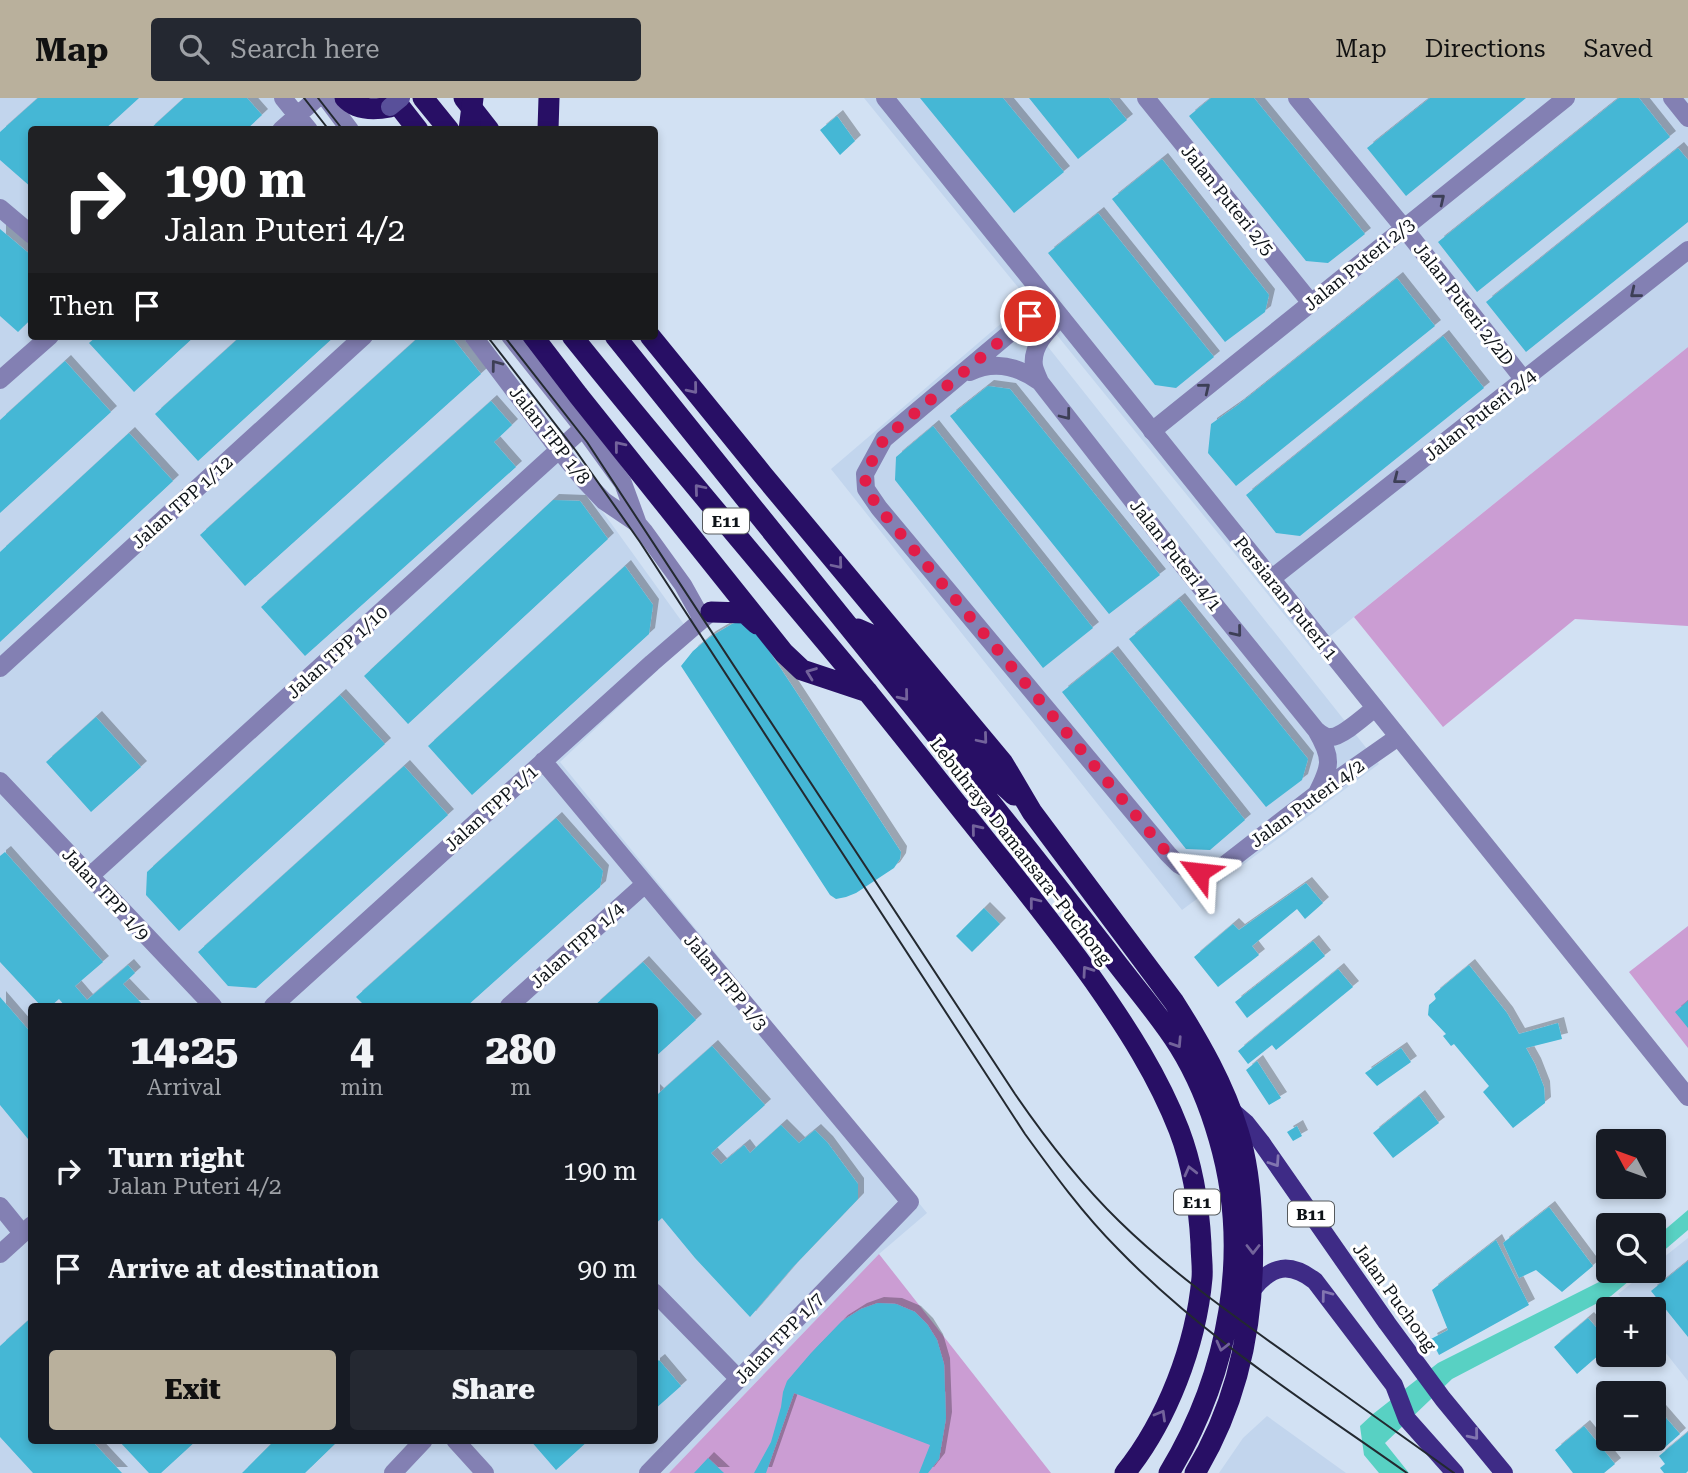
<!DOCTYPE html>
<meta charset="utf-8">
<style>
body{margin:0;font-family:"Roboto Serif",serif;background:#242831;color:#f1f3f6;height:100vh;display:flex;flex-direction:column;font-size:26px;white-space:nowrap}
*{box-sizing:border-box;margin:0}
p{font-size:23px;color:#9ea1a6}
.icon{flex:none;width:38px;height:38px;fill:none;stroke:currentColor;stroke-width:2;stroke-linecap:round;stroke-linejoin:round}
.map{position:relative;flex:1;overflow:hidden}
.sheet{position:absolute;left:28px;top:905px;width:630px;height:441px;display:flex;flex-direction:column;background:#171b24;border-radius:7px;box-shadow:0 4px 10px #0003}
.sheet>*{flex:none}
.banner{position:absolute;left:28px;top:28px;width:630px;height:214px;border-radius:7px;box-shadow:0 4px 10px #0003;background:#202124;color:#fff;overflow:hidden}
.needle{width:46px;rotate:311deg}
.fabs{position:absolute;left:1596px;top:1031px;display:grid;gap:14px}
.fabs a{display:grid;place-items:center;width:70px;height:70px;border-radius:7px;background:#171b24;box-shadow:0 4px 10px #0003;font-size:35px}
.pin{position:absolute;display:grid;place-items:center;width:60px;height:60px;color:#fff;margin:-30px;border:4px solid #fff;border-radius:50%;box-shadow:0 2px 7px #0007}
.me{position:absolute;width:77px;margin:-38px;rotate:300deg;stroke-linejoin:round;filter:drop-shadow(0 0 5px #0008)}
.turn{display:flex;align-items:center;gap:24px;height:147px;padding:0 21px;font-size:32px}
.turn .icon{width:91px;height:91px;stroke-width:2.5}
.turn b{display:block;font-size:49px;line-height:60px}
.then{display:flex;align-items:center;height:66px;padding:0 21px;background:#0003;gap:14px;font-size:26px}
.eta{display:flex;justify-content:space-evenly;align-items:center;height:119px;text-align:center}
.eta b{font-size:42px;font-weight:800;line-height:49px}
.action{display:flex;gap:14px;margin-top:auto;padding:14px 21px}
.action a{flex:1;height:80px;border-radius:7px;background:#b9b09c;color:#111;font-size:28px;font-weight:800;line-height:80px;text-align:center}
.action a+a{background:#242831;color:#f1f3f6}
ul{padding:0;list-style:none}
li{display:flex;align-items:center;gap:21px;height:98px;padding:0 21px}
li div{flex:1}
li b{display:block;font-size:26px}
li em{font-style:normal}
header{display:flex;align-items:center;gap:42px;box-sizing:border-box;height:98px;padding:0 35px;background:#b9b09c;color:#111}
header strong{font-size:33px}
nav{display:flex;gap:38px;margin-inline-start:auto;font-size:24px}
.search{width:490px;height:63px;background:#242831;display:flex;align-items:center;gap:18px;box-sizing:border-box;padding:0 24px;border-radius:7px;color:#9ea1a6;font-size:26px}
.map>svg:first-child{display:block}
.built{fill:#c2d5ed;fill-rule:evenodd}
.green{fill:#cb9dd3}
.water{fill:#58d1c3}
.building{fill:#44b7d5;filter:url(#shadow)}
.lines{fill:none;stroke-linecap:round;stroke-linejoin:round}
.minor{stroke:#8380b3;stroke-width:18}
.tertiary{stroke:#8380b3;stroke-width:18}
.primary{stroke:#3e2b86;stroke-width:18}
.motorway{stroke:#280f65;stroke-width:21}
.tram{stroke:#232930;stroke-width:2}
.secondary-bridge{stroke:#59509a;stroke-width:18}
.motorway-bridge{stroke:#280f65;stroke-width:21}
.oneway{stroke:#3d3f56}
.oneway2{stroke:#73639b}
.oneway3{stroke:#8275b0}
.route{stroke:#e11d48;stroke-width:12;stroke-dasharray:0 21.6}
.labels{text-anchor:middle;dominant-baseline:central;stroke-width:6;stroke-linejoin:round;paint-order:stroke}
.shield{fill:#fff;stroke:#565a5d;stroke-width:2}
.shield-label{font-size:16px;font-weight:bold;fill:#0e1318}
.street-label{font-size:18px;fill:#0e1318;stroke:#fff}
</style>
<header>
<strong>Map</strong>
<div class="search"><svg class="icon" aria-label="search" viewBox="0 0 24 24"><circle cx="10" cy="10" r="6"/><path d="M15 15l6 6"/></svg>Search here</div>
<nav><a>Map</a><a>Directions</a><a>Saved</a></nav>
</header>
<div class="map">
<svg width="1688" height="1375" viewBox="0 0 1688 1375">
<defs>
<filter id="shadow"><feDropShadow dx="6" dy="-6" stdDeviation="0" flood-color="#0004"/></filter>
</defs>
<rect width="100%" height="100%" fill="#d2e1f3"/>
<path class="built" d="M0,0H293L317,31L32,32V238H476L693,539L560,664L927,1115L879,1156L669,1375H0ZM32,908H654V1342H32Z
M864,0H1688V249L1313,552Z
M1018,211L1379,666L1182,812L831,371Z
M1688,1140V1283L1654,1240V1211H1631L1618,1196L1647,1173L1654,1172V1167Z
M1267,1318L1346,1375H1219L1243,1340Z"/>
<path class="green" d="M1688,249V528L1575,521L1443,629L1354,519Z
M1688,828V950L1629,874Z
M879,1156L1051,1375H669Z"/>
<path class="water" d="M1688,1112V1132L1654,1161V1141Z
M1614,1173H1641L1611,1198L1452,1281L1385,1345L1409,1375H1379L1364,1357L1360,1328L1373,1316L1438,1265L1601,1183Z"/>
<path class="building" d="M38,0H139L104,32H32V90L0,62V34Z
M184,0H247L262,17L246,32H149Z
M920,0H1003L1064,74L1014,115Z
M1029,0H1109L1127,22L1078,61Z
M1211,0H1254L1365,136L1328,165L1306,163L1189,18Z
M1430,0H1526L1406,98L1367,50Z
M1619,0H1639L1670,39L1477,194L1438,144Z
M837,18L855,43L840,57L820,32Z
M1678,50L1688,62V124L1526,254L1486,204Z
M1162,61L1269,197L1265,214L1225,244L1112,101Z
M1098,115L1214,259L1176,290L1155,287L1048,155Z
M0,131L32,158V220L18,234L0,218Z
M1397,180L1435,228L1236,388L1208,355L1211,326L1238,307Z
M97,238H195L134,294L89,245Z
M241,238H335L198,363L155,316Z
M420,238H451L481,276L245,488L200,437Z
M1443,238L1484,290L1300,438L1276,435L1246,397Z
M65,263L111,314L0,415V322Z
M988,288L1010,291L1160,477L1109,516L950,318Z
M491,303L512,327L494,344L516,369L305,558L261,509Z
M933,328L1093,530L1043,570L895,382L896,359Z
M129,335L173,383L0,544V454Z
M553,402L580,403L608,441L408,626L364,578Z
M625,468L653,507L649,536L472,697L428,648Z
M1179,501L1308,661L1302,682L1266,709L1129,541Z
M749,522L901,754L900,761L894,770L856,795L846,799L836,801L830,797L681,568L693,553L710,539L732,526L741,523Z
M1112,554L1245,722L1210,752L1186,751L1062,594Z
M340,597L385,646L179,833L146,797L147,774Z
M96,619L141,669L91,714L46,664Z
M404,668L448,717L256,890L228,888L198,854Z
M556,720L603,773L600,789L467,908H365L356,899Z
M5,754L103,864L75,888L87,902L128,867L135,875L123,886L144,908H65L59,901L51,908H41L0,864V758Z
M1306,785L1323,805L1305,821L1297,811L1252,848L1259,857L1218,889L1194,859L1233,826L1239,832Z
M984,810L1000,826L972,854L956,838Z
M1313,843L1325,858L1247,920L1235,904Z
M643,864L696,922L654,960V908H594Z
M1469,867L1507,915L1519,936L1558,925L1562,941L1526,950L1535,966L1544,989L1545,1005L1513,1030L1483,994L1489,988L1454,946L1451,948L1443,938L1446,936L1428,917L1429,907L1436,901L1434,896Z
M1338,871L1353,889L1276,952L1272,947L1248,966L1238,953Z
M0,899L32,936V1038L28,1041L0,1007Z
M1688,903V930L1675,914Z
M712,948L765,1007L711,1055L721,1066L744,1047L750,1055L781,1027L799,1045L815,1032L827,1044L858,1086V1101L792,1170L750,1219L695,1160L662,1120L654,1127V1024L657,1021L654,1018V992L658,996Z
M1401,950L1411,964L1377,988L1365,975Z
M1257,963L1281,1000L1269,1007L1246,972Z
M1419,998L1439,1025L1393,1060L1373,1035Z
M1297,1028L1302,1038L1293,1043L1287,1034Z
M1549,1109L1593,1168L1562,1194L1536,1172L1519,1180L1503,1145Z
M1496,1142L1529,1207L1439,1257L1431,1241L1448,1232L1432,1192Z
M1688,1163V1239L1651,1193Z
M878,1205L896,1206L915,1214L927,1226L937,1242L944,1266L946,1320L939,1361L928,1375H919L930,1347L794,1295L766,1375H754L771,1344L781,1309L783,1294L787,1283L811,1255L842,1223L861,1211Z
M32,1219V1342H91L122,1375H33L0,1339V1248Z
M1588,1220L1608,1243V1249L1577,1276L1554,1249Z
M659,1262L681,1288L654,1312V1266Z
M1654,1306L1680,1336L1663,1351L1654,1340Z
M1584,1328L1615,1366L1604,1375H1573L1555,1352Z
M1688,1334V1373L1686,1375H1664L1660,1370L1665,1366L1659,1358Z
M1633,1340H1654L1642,1351Z
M118,1342H197L161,1375H149Z
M275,1342H339L305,1375H242Z
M530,1342H589L556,1372Z
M708,1360L724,1375H694Z"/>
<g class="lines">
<path class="minor" d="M283,0L309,32
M326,0L350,32
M1146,0L1311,205
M1297,0L1404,130L1524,282
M1672,0L1688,20
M281,32L317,0
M0,110L32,137
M1048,203L884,341L865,376L866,391L879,410L1168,756L1178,766L1189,772L1199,774L1223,768L1315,697L1398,639
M1061,219C1048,232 1031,248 1034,268C1035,273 1038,279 1040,284L1185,470L1316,632C1321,636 1325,640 1331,639C1342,639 1366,617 1375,610
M473,238L559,352L584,382L604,403L638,426L644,433L683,487L702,521
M510,238L583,330L617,377L623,385L638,426
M970,274C995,262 1018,268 1040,284
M0,282L50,238
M1152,333L1566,0
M1271,481L1688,152
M0,570L364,238
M1316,632C1333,661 1331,668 1316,697
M543,663L910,1104L648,1375
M0,683L213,908
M90,778L583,330
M273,908L652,565L711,514
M509,908L645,786
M0,1108L22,1135
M0,1156L32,1127
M654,1194L739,1281
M455,1342L485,1375
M393,1375L424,1342"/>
<path class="tertiary" d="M885,0L1688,999"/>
<path class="primary" d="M1231,1012L1246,1025L1261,1044L1387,1225L1443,1301L1504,1375
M1253,1191C1272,1167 1290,1164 1315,1183L1394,1287L1407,1321L1455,1375"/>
<path class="motorway" d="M345,0C357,13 375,12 390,9
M393,0L418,32
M423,0L449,32
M464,0L489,32
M548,32L549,0
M533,238L578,297L784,555L802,572L868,594
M572,238C668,358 768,474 866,592C902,636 937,681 973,726C1014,778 1056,829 1094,883C1127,930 1158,978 1179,1032C1192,1066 1199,1109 1201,1146C1201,1157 1203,1169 1202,1180C1196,1247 1167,1323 1125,1375
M615,238C740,394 866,550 991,705C1031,755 1070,805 1109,855C1132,886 1158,915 1179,948C1197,977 1210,1009 1219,1041C1252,1154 1229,1276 1169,1375
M650,238L763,377L1003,665L1032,714L1174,904C1200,945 1224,987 1238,1033C1248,1064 1251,1097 1252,1129C1256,1216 1241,1299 1195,1375
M711,514L745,515L757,526
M858,531L876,539L990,675L1014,697"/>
<path class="tram" d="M304,0L329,32
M318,0L343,32
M487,238L576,353L640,444L1025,1036C1054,1076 1083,1116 1118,1151C1203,1239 1308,1305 1407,1375
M504,238L587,344L1015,996C1046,1041 1080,1085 1119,1123C1171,1174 1231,1216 1290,1258C1345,1297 1400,1336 1454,1375"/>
<path class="secondary-bridge" d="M390,9L401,0"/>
<path class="motorway-bridge" d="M469,32L473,0"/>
</g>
<defs><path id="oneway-chevron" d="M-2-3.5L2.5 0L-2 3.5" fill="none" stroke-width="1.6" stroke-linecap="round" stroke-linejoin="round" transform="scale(1.75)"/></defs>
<g class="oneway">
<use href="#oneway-chevron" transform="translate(1440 101) rotate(-39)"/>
<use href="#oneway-chevron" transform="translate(1635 195) rotate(141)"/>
<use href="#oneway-chevron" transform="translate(496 267) rotate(-127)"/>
<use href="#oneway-chevron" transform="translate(1205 290) rotate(-39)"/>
<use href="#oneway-chevron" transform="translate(1066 317) rotate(52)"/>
<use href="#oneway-chevron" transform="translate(1398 381) rotate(142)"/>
<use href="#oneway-chevron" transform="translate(1237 534) rotate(51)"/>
</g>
<g class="oneway2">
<use href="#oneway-chevron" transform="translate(693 291) rotate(51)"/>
<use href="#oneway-chevron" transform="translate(619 348) rotate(-129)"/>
<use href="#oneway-chevron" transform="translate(699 391) rotate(-130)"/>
<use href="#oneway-chevron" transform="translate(838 466) rotate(50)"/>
<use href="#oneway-chevron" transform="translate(811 575) rotate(-159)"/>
<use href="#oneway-chevron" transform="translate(904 598) rotate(51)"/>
<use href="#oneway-chevron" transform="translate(983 641) rotate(50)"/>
<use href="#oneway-chevron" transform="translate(976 731) rotate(-129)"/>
<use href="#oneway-chevron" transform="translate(1034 804) rotate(-128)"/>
<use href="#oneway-chevron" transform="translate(1087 873) rotate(-125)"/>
<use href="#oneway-chevron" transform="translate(1177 945) rotate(57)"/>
<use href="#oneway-chevron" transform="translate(1190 1073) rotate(-104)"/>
<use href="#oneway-chevron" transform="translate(1253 1151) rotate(90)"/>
<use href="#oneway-chevron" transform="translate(1222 1248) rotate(104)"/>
<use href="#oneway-chevron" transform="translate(1161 1317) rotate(-60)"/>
</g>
<g class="oneway3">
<use href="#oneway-chevron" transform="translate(1275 1064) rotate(56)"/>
<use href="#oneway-chevron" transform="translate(1326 1197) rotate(-127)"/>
<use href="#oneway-chevron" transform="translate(1474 1337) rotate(51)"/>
</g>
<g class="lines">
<path class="route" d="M1030,218L884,341L865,376L866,391L879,410L1168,756C1178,765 1186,771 1199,774"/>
</g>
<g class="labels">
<g class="shield">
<rect x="703" y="410.5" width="46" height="25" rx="5"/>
<rect x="1174" y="1091.5" width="46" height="25" rx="5"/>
<rect x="1288" y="1103.5" width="46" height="25" rx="5"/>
</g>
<g class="shield-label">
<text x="726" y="423">E11</text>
<text x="1197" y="1104">E11</text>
<text x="1311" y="1116">B11</text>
</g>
<g class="street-label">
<text transform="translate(1228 102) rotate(51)">Jalan Puteri 2/5</text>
<text transform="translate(1359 166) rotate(-39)">Jalan Puteri 2/3</text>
<text transform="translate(1464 206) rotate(52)">Jalan Puteri 2/2D</text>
<text transform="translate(1480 317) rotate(-38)">Jalan Puteri 2/4</text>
<text transform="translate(550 337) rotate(52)">Jalan TPP 1/8</text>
<text transform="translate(182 404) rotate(-42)">Jalan TPP 1/12</text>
<text transform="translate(1176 457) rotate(52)">Jalan Puteri 4/1</text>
<text transform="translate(1286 500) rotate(51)">Persiaran Puteri 1</text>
<text transform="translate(337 554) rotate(-42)">Jalan TPP 1/10</text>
<text transform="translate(1307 705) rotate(-36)">Jalan Puteri 4/2</text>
<text transform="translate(491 710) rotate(-42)">Jalan TPP 1/1</text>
<text transform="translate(1021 753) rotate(52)">Lebuhraya Damansara–Puchong</text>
<text transform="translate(106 796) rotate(47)">Jalan TPP 1/9</text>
<text transform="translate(577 847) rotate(-42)">Jalan TPP 1/4</text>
<text transform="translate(726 884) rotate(50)">Jalan TPP 1/3</text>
<text transform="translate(1395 1199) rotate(54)">Jalan Puchong</text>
<text transform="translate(779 1240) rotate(-46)">Jalan TPP 1/7</text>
</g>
</g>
</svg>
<div class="fabs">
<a><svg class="needle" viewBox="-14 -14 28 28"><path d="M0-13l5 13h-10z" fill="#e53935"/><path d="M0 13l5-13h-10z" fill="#9ea1a6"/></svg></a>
<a><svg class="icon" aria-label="search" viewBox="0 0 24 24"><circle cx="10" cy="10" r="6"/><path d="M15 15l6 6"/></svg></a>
<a>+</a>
<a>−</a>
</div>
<div class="pin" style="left:1030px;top:218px;background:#d93025"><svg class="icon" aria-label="arrive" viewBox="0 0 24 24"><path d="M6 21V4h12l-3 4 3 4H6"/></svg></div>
<svg class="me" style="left:1199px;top:774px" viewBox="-20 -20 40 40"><path d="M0-17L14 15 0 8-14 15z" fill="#e11d48" stroke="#fff" stroke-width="4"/></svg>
<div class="banner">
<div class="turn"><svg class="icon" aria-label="right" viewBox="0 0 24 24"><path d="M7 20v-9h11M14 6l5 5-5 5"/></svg><div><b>190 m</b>Jalan Puteri 4/2</div></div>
<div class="then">Then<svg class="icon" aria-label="arrive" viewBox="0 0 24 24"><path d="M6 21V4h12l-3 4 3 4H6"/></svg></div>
</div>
<section class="sheet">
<div class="eta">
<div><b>14:25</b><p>Arrival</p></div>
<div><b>4</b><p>min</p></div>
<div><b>280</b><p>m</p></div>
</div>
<ul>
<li><svg class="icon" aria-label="right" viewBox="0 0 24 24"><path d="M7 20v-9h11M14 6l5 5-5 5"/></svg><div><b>Turn right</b><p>Jalan Puteri 4/2</p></div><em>190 m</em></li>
<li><svg class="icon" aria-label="arrive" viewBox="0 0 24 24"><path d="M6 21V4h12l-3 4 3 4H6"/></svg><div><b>Arrive at destination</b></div><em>90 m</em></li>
</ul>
<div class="action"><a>Exit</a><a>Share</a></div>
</section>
</div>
